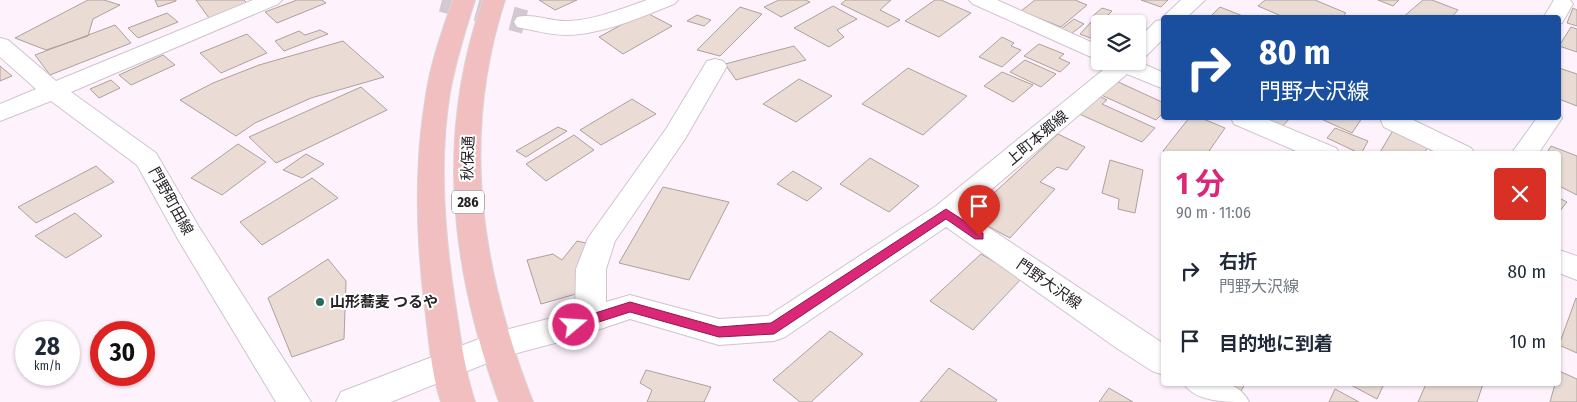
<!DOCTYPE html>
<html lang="ja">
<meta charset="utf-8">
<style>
body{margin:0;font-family:"Fira Sans Condensed","Noto Sans JP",sans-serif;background:#f6f6f7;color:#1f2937;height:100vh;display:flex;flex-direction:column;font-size:19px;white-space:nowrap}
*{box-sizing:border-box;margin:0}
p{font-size:16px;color:#747a83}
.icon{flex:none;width:28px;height:28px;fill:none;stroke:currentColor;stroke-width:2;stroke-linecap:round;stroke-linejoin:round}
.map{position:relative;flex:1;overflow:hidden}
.side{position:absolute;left:1161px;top:151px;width:400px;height:235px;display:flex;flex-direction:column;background:#fff;border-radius:5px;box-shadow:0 1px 4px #0004}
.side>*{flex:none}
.top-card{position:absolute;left:1161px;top:15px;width:400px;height:105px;border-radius:5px;box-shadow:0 1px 4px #0004;background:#1a4fa0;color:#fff;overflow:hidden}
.controls{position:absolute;left:1091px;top:15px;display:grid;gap:10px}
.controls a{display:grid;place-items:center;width:55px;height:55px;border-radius:5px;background:#fff;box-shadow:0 1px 4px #0004;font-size:25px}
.speed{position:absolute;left:15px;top:321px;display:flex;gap:10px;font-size:25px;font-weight:700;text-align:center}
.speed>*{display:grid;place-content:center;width:65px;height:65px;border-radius:50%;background:#fff;box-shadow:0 1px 4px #0004;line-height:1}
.speed small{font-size:12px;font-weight:400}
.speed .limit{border:8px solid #d22;background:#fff;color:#111}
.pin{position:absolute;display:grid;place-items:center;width:42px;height:42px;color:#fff;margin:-51px -21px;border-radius:50% 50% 50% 0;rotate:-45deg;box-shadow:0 0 5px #0007}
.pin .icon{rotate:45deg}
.me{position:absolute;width:55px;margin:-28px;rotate:72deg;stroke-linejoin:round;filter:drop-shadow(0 0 4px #0008)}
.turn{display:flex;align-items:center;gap:18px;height:105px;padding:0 15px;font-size:22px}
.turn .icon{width:65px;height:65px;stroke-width:2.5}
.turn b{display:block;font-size:35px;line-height:42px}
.round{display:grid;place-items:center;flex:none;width:52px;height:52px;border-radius:5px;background:#f6f6f7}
.overview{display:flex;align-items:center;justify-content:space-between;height:85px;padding:0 15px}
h1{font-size:30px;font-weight:700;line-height:38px;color:#db2777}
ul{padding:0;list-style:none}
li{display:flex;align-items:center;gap:15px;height:70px;padding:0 15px}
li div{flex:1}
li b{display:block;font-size:19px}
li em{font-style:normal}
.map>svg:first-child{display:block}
.building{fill:#eadcd5;stroke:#aea09a}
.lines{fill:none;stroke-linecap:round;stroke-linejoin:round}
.minor-tunnel{stroke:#d3c9d2;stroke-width:24;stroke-dasharray:24 12;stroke-linecap:butt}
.minor-casing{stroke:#cfc4ce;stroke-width:2}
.highway-casing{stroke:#d8d7d8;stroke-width:2}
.minor{fill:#fff;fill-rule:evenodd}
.highway{fill:#f1bfc0;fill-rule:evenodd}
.route{fill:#db2777;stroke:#8e194d}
.poi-dot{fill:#266b5d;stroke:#fff;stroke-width:2}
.labels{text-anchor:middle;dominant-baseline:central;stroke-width:4;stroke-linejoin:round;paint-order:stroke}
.shield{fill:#fff;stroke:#686568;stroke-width:1}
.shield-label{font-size:14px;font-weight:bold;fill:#272327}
.street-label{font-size:15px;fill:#272327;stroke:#fff}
.poi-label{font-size:15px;font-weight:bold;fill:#272327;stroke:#fff;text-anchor:start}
</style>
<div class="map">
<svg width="1577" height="402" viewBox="0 0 1577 402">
<rect width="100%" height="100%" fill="#fef2fd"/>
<path class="building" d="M88,0H104L120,5L93,19L88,36L46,50L15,38Z
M155,0H176V1L158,7Z
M196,0H244L248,4L209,18Z
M297,0H322L326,3L277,23L265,12Z
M539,0H577L555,10Z
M779,0H805L810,2L781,17L764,7Z
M846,0H891L880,10L900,20L888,27L841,4Z
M935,0H941L971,13L939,37L905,21Z
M1035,0H1075L1087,5L1061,27L1021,11Z
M1141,0H1168L1161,7Z
M1265,0H1315L1346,13L1341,18H1286L1258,6Z
M1378,0H1399L1393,6Z
M1423,0H1432L1458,10L1451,18H1402Z
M833,6L857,19L837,30L844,37L829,47L794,28Z
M740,7L762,14L720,56L697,50Z
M1220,7L1248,18H1209Z
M1102,8L1112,11L1103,20L1093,16Z
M1573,8L1577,10V26L1567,23Z
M645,12L672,26L623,54L599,37Z
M167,13L178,22L138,38L128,28Z
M697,15L711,20L704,26L687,21Z
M1074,19L1084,24L1071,34L1060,30Z
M1093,20L1104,24H1100L1098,41L1080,34Z
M115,25L131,43L50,75L35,55Z
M1571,27L1577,29V52L1559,46Z
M320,30L328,34L284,51L275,41L299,31L305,35Z
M247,34L267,53L221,73L200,53Z
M1002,37L1014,43L1011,46L1021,50L1002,67L979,57Z
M343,41L384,77L311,98L255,123L236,136L180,100L213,83L259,65Z
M1039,44L1064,54L1059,58L1070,63L1060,72L1024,56Z
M794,46L806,60L736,80L725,64Z
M163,55L175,65L131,85L119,75Z
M1025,60L1056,74L1041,87L1010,72Z
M0,66L12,76L0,81Z
M908,68L967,96L923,135L862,104Z
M1559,68L1577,74V106L1559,99Z
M1002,72L1033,85L1013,102L984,86Z
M799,79L832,96L796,122L763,104Z
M111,80L120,88L99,98L90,89Z
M1114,80L1164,103V112L1156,120L1099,94Z
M361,87L387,110L276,163L249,137Z
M1095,94L1107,100L1102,104L1155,128L1142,142L1077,113Z
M632,99L656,114L601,145L580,130Z
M1189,118H1201L1225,128L1207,154H1169L1163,151Z
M1255,118H1290L1280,129Z
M1319,118H1362L1352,133Z
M558,127L567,131L526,157L516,151Z
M1395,127L1431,144L1423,154H1379Z
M1335,128L1368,141L1361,154L1327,138Z
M1058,134L1085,147L1067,170L1057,167L1040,182L1055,189L1010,238L969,216Z
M574,135L594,150L546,181L526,164Z
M238,144L266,162L222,195L191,178Z
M1551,146L1577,156V195L1559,186V154H1546Z
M306,154L324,164L302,178L283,170Z
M870,158L919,186L889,212L840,184Z
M1110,160L1143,170L1135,213L1118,209L1119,199L1102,193Z
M96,166L114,182L36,223L18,207Z
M793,171L822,188L807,201L777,184Z
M312,178L338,198L262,245L240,222Z
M663,187L729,202L689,280L619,263Z
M1559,198L1567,202L1559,212Z
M75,213L102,236L66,258L35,236Z
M577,241L586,243L576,294L541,304L527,260L553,254L562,260Z
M981,254L1022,278L973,330L930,301Z
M328,259L346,281L344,339L292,357L268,298Z
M1576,298L1577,299V353L1559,345Z
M830,331L863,354L811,402H800L773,380Z
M949,368L997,400L995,402H920Z
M646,370L711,387L704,402H647L652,390L640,383Z
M1559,371L1577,379V402H1550L1555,384H1559Z
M1215,384H1245L1238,396Z
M1349,384H1384L1377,399Z
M1426,384H1483L1477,402H1418Z
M1109,388L1133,402H1099Z
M1335,389L1359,402H1329Z"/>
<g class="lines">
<path class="minor-tunnel" d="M442,0L525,22"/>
<g class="minor-casing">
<path id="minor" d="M253,0H282L278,4L71,92L156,153L199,227L311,402H276L179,241L137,165L51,101L0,121V104L36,89L0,57V38L8,40L56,81Z
M647,0H678L674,4C641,17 604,34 567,35C551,35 532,30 517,27L514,22L517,17C534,13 551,22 568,21C595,20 621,9 647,0Z
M969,0H997L1100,46V61L973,4Z
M1181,0H1205L1186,18H1164V38L1146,56L1138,58V39L1156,21L1163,20L1162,18Z
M1554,0H1570L1573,4L1562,23H1559V18H1543Z
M1138,58L1139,62L1164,73V89L1127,74L965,212L1164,344V375L1152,371L1115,347L946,227L785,337L774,341L719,345L630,319L574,338L502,357L391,402H336L341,392L497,332L575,312L576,269L588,238L666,129L707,61L715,59L723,61L727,66L685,139L615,241L606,269V302L630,295L719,319L768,316L936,206L1109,65L1106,61H1138Z
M1559,112L1562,118L1538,154H1511L1537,118H1559Z
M1231,118H1264L1336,148L1340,154H1303L1234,124Z
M1383,118H1409L1471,148L1475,154H1440L1384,127L1381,121Z
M1559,250L1577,256V280L1559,273Z
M1184,384C1208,382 1237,377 1249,402C1225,402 1196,402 1184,384Z"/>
</g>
<g class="highway-casing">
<path id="highway" d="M453,0H475C465,31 456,60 450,92C438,163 445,238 456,309C461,340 465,372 475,402H441C431,372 429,340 425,308C416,237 414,166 426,95C431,62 442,31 453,0Z
M483,0H505C460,138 481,270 533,402H499C451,268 435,137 483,0Z"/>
</g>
<use href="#minor" class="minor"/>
<use href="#highway" class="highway"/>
</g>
<path class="route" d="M946,209L983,233V239H975L946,219L774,334L719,337L630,312L574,330L568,325L570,321L630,302L719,327L771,323Z"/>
<circle class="poi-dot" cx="320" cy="302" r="5"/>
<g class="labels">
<rect class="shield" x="452" y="190.5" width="32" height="23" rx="4"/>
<g class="shield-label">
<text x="468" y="202">286</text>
</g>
<g class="street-label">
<text transform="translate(1037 138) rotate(-40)">上町本郷線</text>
<text transform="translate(468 158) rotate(-88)">秋保通</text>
<text transform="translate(171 201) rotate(61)">門野町田線</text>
<text transform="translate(1049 284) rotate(35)">門野大沢線</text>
</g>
<g class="poi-label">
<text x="330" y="302">山形蕎麦 つるや</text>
</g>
</g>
</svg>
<div class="controls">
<a><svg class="icon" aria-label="layers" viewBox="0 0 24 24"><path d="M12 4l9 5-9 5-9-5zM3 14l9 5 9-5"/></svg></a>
</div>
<div class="speed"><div>28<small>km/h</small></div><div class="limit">30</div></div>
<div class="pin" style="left:979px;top:236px;background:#d93025"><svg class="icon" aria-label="arrive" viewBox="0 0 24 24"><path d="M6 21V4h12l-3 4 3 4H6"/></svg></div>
<svg class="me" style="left:574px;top:325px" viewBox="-20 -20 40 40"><circle r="17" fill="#db2777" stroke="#fff" stroke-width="3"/><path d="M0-11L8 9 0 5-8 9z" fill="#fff"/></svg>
<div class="top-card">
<div class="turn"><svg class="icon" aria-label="right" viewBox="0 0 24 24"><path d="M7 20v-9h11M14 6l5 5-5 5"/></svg><div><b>80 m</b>門野大沢線</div></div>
</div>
<section class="side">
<div class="overview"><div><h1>1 分</h1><p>90 m · 11:06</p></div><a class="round" style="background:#d93025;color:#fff"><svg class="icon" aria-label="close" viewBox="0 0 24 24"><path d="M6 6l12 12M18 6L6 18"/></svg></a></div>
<ul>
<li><svg class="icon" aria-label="right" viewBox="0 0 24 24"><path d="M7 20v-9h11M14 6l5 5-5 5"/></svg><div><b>右折</b><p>門野大沢線</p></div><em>80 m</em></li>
<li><svg class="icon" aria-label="arrive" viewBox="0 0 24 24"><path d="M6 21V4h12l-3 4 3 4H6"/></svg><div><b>目的地に到着</b></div><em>10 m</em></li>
</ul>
</section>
</div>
